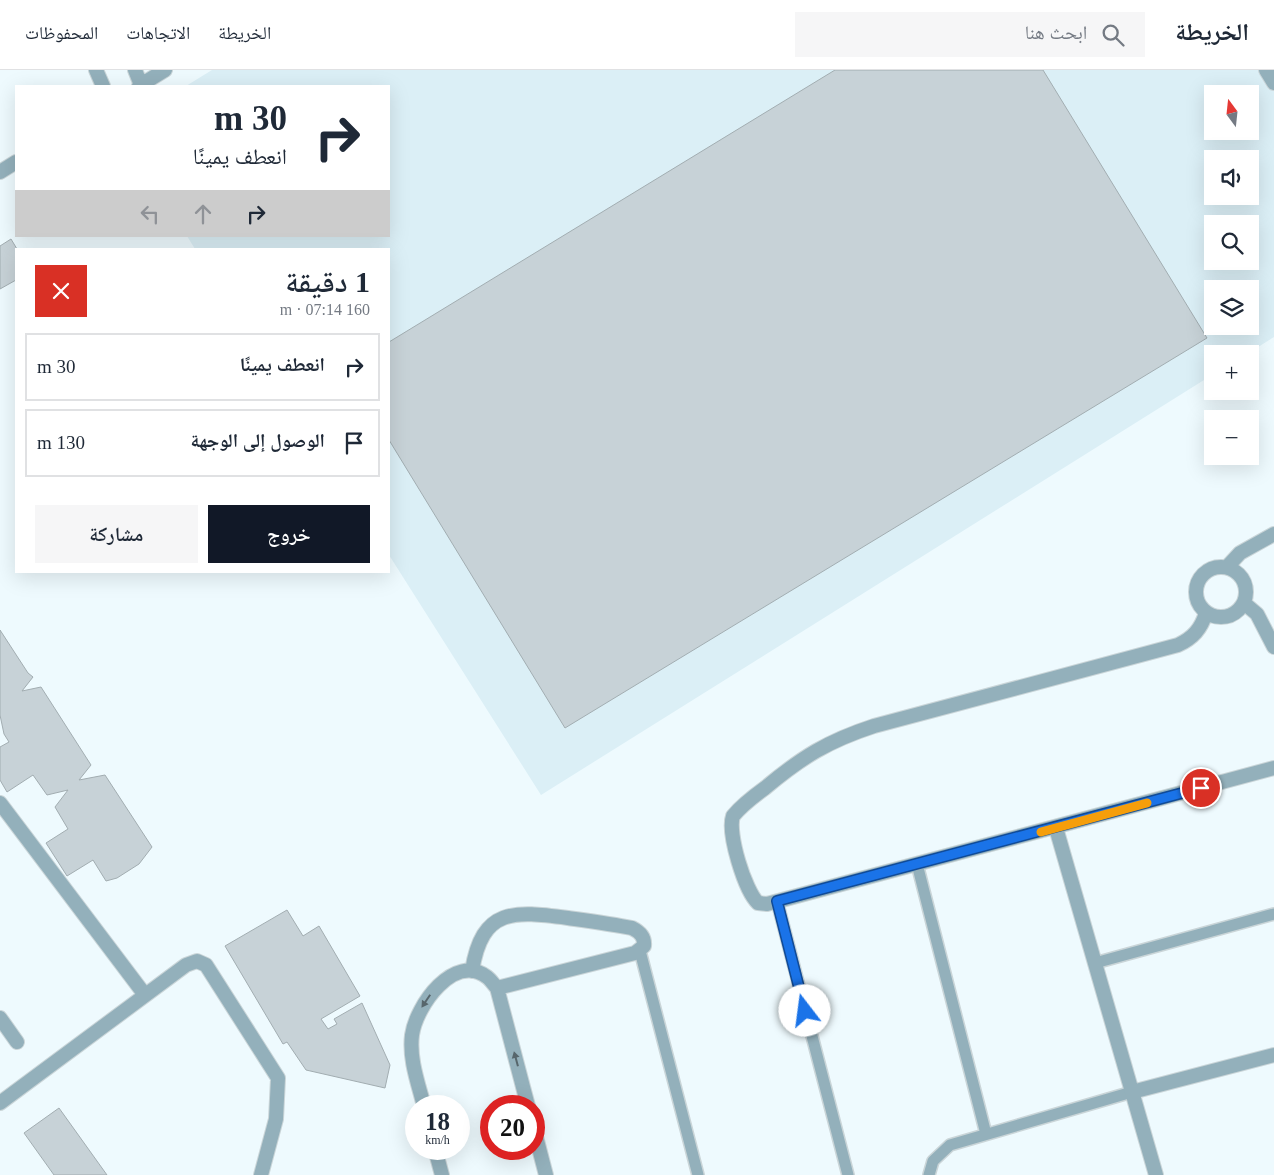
<!DOCTYPE html>
<html lang="ar">
<meta charset="utf-8">
<style>
body{margin:0;font-family:"Times New Roman","Noto Naskh Arabic",serif;background:#f6f6f7;color:#1f2937;direction:rtl;height:100vh;display:flex;flex-direction:column;font-size:19px;white-space:nowrap}
*{box-sizing:border-box;margin:0}
p{font-size:16px;color:#747a83}
.icon{flex:none;width:28px;height:28px;fill:none;stroke:currentColor;stroke-width:2;stroke-linecap:round;stroke-linejoin:round}
.map{position:relative;flex:1;overflow:hidden;direction:ltr}
.drawer{position:absolute;left:15px;top:178px;width:375px;height:325px;display:flex;flex-direction:column;background:#fff;border-radius:0px;box-shadow:0 5px 20px #0002;direction:rtl}
.drawer>*{flex:none}
.banner{position:absolute;left:15px;top:15px;width:375px;height:152px;border-radius:0px;box-shadow:0 5px 20px #0002;direction:rtl;background:#fff;color:#1f2937;overflow:hidden}
.needle{width:32px;rotate:345deg}
.fabs{position:absolute;left:1204px;top:15px;display:grid;gap:10px}
.fabs a{display:grid;place-items:center;width:55px;height:55px;border-radius:0px;background:#fff;box-shadow:0 5px 20px #0002;font-size:25px}
.speed{position:absolute;left:405px;top:1025px;display:flex;gap:10px;font-size:25px;font-weight:700;text-align:center}
.speed>*{display:grid;place-content:center;width:65px;height:65px;border-radius:50%;background:#fff;box-shadow:0 5px 20px #0002;line-height:1}
.speed small{font-size:12px;font-weight:400}
.speed .limit{border:8px solid #d22;background:#fff;color:#111}
.pin{position:absolute;display:grid;place-items:center;width:42px;height:42px;color:#fff;margin:-21px;border:2px solid #fff;border-radius:50%;box-shadow:0 1px 5px #0007}
.me{position:absolute;width:55px;margin:-28px;rotate:345deg;stroke-linejoin:round;filter:drop-shadow(0 0 4px #0008)}
.turn{display:flex;align-items:center;gap:18px;height:105px;padding:0 20px;font-size:22px}
.turn .icon{width:65px;height:65px;stroke-width:2.5}
.turn b{display:block;font-size:35px;line-height:42px}
.lanes{display:flex;align-items:center;height:48px;padding:0 20px;background:#0003;justify-content:center;gap:25px;direction:ltr}
.lanes .off{opacity:.35}
.round{display:grid;place-items:center;flex:none;width:52px;height:52px;border-radius:0px;background:#f6f6f7}
.overview{display:flex;align-items:center;justify-content:space-between;height:85px;padding:0 20px}
h1{font-size:30px;font-weight:600;line-height:38px}
.button{display:flex;gap:10px;margin-top:auto;padding:10px 20px}
.button a{flex:1;height:58px;border-radius:0px;background:#111827;color:#fff;font-size:20px;font-weight:600;line-height:58px;text-align:center}
.button a+a{background:#f6f6f7;color:#1f2937}
ul{padding:0;list-style:none}
li{display:flex;align-items:center;gap:15px;height:68px;margin:0 10px 8px;padding:0 10px;border:2px solid #e0e1e3;border-radius:0px}
li div{flex:1}
li b{display:block;font-size:19px}
li em{font-style:normal}
header{display:flex;align-items:center;gap:30px;box-sizing:border-box;height:70px;padding:0 25px;background:#fff;border-bottom:1px solid #e0e1e3}
header strong{font-size:24px}
nav{display:flex;gap:28px;margin-inline-start:auto;font-size:18px}
.search{width:350px;height:45px;background:#f6f6f7;display:flex;align-items:center;gap:12px;box-sizing:border-box;padding:0 18px;border-radius:0px;color:#747a83;font-size:19px}
.map>svg:first-child{display:block}
.built{fill:#dbeff6;fill-rule:evenodd}
.building{fill:#c7d2d7;stroke:#a2adb1}
.lines{fill:none;stroke-linecap:round;stroke-linejoin:round}
.service-casing{stroke:#cad5d8;stroke-width:14}
.minor-casing{stroke:#cad5d8;stroke-width:16}
.service{stroke:#93b0bb;stroke-width:11}
.minor{stroke:#93b0bb;stroke-width:14}
.oneway{fill:#57666c}
.route-casing{stroke:#114b97;stroke-width:12}
.route{stroke:#1a73e8;stroke-width:9}
.slow{stroke:#f59e0b;stroke-width:9}
</style>
<header>
<strong>الخريطة</strong>
<div class="search"><svg class="icon" aria-label="search" viewBox="0 0 24 24"><circle cx="10" cy="10" r="6"/><path d="M15 15l6 6"/></svg>ابحث هنا</div>
<nav><a>الخريطة</a><a>الاتجاهات</a><a>المحفوظات</a></nav>
</header>
<div class="map">
<svg width="1274" height="1105" viewBox="0 0 1274 1105">
<rect width="100%" height="100%" fill="#eefafe"/>
<path class="built" d="M212,0H1274V267L1247,284H1212V305L541,725L389,485V179H195L187,166H389V16H186ZM1212,24H1250V61H1212ZM1212,89H1250V126H1212ZM1212,154H1250V191H1212ZM1212,219H1250V256H1212Z"/>
<path class="building" d="M835,0H1043L1207,268L565,658L389,370V272Z
M11,169L17,179L16,210L0,219V176Z
M0,560L28,603L33,607L22,621L41,617L91,695L79,710L105,705L152,777L139,794L117,808L106,811L93,790L67,806L46,773L68,759L55,737L68,720L47,725L33,705L7,722L0,710V677L9,672L4,664L0,645Z
M287,840L303,866L319,856L360,926L321,949L328,959L337,954L334,949L362,933L390,995L385,1018L306,1000L287,972L283,974L225,876Z
M59,1038L107,1105H54L24,1063Z"/>
<g class="lines">
<g class="service-casing">
<path id="service" d="M917,794L986,1064
M777,831L848,1105
M640,881L698,1105
M1095,893L1274,844
M929,1105L933,1091L950,1075L1132,1022"/>
</g>
<g class="minor-casing">
<path id="minor" d="M96,0L103,16
M135,0L141,15
M1266,0L1274,13
M139,16L165,0
M0,102L16,92
M1196 522a25 25 0 1 1 50 0a25 25 0 1 1-50 0Z
M1227,497L1240,483L1274,464
M1244,533L1257,544L1274,577
M1206,543C1201,559 1193,568 1178,575L874,656C828,671 802,687 765,718C754,726 742,735 733,746C727,763 745,821 758,833L767,834L1274,698
M0,733L145,925
M1056,758L1156,1105
M472,901C482,837 514,841 568,848C589,851 611,854 632,858C640,862 645,867 644,876L635,883L497,918
M0,948L17,972
M1132,1022L1274,985
M0,1033L186,895L197,891L206,895L278,1008L276,1049L261,1105
M424,1036C418,1013 409,989 412,965C416,936 454,882 487,907C491,910 494,915 497,918L528,1036
M534,1059L546,1105
M435,1079L442,1105"/>
</g>
<use href="#service" class="service"/>
<use href="#minor" class="minor"/>
</g>
<defs><path id="oneway-solid" d="M-6-.8H1V-3.2L6.5 0L1 3.2V.8H-6Z" transform="scale(1.25)"/></defs>
<g class="oneway">
<use href="#oneway-solid" transform="translate(426 931) rotate(124)"/>
<use href="#oneway-solid" transform="translate(516 989) rotate(-105)"/>
</g>
<g class="lines">
<g class="route-casing">
<path id="route" d="M805,941L777,831L1201,718"/>
</g>
<use href="#route" class="route"/>
<path class="slow" d="M1041,762L1147,733"/>
</g>
</svg>
<div class="fabs">
<a><svg class="needle" viewBox="-14 -14 28 28"><path d="M0-13l5 13h-10z" fill="#e53935"/><path d="M0 13l5-13h-10z" fill="#747a83"/></svg></a>
<a><svg class="icon" aria-label="sound" viewBox="0 0 24 24"><path d="M4 9h4l5-4v14l-5-4H4zM17 9q2 3 0 6"/></svg></a>
<a><svg class="icon" aria-label="search" viewBox="0 0 24 24"><circle cx="10" cy="10" r="6"/><path d="M15 15l6 6"/></svg></a>
<a><svg class="icon" aria-label="layers" viewBox="0 0 24 24"><path d="M12 4l9 5-9 5-9-5zM3 14l9 5 9-5"/></svg></a>
<a>+</a>
<a>−</a>
</div>
<div class="speed"><div>18<small>km/h</small></div><div class="limit">20</div></div>
<div class="pin" style="left:1201px;top:718px;background:#d93025"><svg class="icon" aria-label="arrive" viewBox="0 0 24 24"><path d="M6 21V4h12l-3 4 3 4H6"/></svg></div>
<svg class="me" style="left:805px;top:941px" viewBox="-20 -20 40 40"><circle r="19" fill="#fff"/><path d="M0-13L10 11 0 6-10 11z" fill="#1a73e8"/></svg>
<div class="banner">
<div class="turn"><svg class="icon" aria-label="right" viewBox="0 0 24 24"><path d="M7 20v-9h11M14 6l5 5-5 5"/></svg><div><b>30 m</b>انعطف يمينًا</div></div>
<div class="lanes"><svg class="icon off" aria-label="left" viewBox="0 0 24 24"><path d="M17 20v-9H6M10 6l-5 5 5 5"/></svg><svg class="icon off" aria-label="ahead" viewBox="0 0 24 24"><path d="M12 20V5M6 11l6-6 6 6"/></svg><svg class="icon" aria-label="right" viewBox="0 0 24 24"><path d="M7 20v-9h11M14 6l5 5-5 5"/></svg></div>
</div>
<section class="drawer">
<div class="overview"><div><h1>1 دقيقة</h1><p>160 m · 07:14</p></div><a class="round" style="background:#d93025;color:#fff"><svg class="icon" aria-label="close" viewBox="0 0 24 24"><path d="M6 6l12 12M18 6L6 18"/></svg></a></div>
<ul>
<li><svg class="icon" aria-label="right" viewBox="0 0 24 24"><path d="M7 20v-9h11M14 6l5 5-5 5"/></svg><div><b>انعطف يمينًا</b></div><em>30 m</em></li>
<li><svg class="icon" aria-label="arrive" viewBox="0 0 24 24"><path d="M6 21V4h12l-3 4 3 4H6"/></svg><div><b>الوصول إلى الوجهة</b></div><em>130 m</em></li>
</ul>
<div class="button"><a>خروج</a><a>مشاركة</a></div>
</section>
</div>
